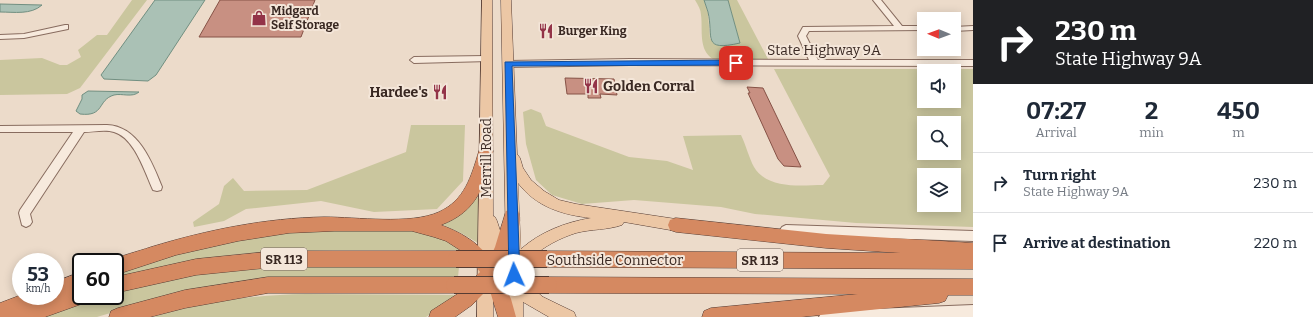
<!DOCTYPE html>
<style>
body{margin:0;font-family:Bitter,serif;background:#f6f6f7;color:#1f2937;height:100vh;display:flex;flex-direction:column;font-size:15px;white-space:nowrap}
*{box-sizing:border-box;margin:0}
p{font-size:13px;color:#747a83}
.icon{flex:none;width:22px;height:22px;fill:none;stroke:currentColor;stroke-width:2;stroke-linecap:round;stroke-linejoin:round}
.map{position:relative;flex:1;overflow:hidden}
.drawer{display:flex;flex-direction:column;background:#fff;width:340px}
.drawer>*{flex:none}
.banner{background:#202124;color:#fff;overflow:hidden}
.needle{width:26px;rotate:271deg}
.tools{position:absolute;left:917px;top:12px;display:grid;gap:8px}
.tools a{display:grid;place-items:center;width:44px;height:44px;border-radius:0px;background:#fff;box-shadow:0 2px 10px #0003;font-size:20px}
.speed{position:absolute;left:12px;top:253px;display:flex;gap:8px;font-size:20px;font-weight:700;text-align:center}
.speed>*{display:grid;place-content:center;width:52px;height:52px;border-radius:50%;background:#fff;box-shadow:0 2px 10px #0003;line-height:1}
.speed small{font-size:10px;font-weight:400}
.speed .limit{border:2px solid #111;border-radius:6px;background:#fff;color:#111}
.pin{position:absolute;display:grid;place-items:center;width:34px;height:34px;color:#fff;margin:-17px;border-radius:8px;box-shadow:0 2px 6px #0006}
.me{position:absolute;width:44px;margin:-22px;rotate:358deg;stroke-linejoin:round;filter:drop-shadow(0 0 3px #0008)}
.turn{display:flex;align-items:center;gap:14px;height:84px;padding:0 16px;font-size:18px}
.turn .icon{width:52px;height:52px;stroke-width:2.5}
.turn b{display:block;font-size:28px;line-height:34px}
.eta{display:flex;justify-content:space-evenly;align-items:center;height:68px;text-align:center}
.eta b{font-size:24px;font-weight:700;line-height:28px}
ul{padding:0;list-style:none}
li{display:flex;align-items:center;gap:12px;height:60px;padding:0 16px;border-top:1px solid #e0e1e3}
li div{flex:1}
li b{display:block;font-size:15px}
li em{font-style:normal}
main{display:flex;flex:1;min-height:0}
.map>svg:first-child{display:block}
.green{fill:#cac69e;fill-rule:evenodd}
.water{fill:#aac1b5;stroke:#718f81}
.building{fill:#c89082;stroke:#865246}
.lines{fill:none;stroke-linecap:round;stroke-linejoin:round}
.minor-casing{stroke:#886c5f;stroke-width:2}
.major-casing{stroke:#563c33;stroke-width:1}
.highway-casing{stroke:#563c33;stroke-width:1}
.minor{fill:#f7eadd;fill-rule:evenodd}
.major{fill:#ecc7a5;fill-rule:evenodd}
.highway{fill:#d58961;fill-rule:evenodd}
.highway-bridge-casing{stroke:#563c33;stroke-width:18;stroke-linecap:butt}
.highway-bridge{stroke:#d58961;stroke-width:16}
.route{fill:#1a73e8;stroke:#114b97}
.labels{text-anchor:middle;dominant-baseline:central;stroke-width:4;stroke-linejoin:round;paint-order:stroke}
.far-poi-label{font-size:12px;font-weight:bold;fill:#392822;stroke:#f4e6d9;text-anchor:start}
.shield{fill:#f4e6d9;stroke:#716159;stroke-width:1}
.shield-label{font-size:13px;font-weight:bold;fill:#392822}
.street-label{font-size:14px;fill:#392822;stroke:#f4e6d9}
.poi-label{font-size:14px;font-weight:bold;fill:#392822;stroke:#f4e6d9;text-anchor:start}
</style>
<main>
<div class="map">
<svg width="973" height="317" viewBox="0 0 973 317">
<rect width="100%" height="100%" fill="#ecdbca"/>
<path class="green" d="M132,0H147L80,88L67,94L0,95V60L42,58L60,65H67L81,57L78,50L97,35H107Z
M695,0H704L708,13L710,39L740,43L728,0H737L768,59H713C698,50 703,29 701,15C701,10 698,5 695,0Z
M774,69H973V227L856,223L755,214L721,207L634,200L582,204L552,195L536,180L526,144L523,112L531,109L541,113L546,126L629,157L667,161L693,170L683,136L741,135C746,145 749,158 754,167C768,190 801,185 823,185L830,176ZM924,71H954V101H924ZM924,123H954V153H924ZM924,175H954V205H924Z
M411,125H465L463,181L437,209L374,212L321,201L246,209L224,221L194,227L193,222L219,204L224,186L233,178L244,191L307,190L406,152Z
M478,196L479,197L478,243L461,233L441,224Z
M354,230L415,231L433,235L465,250C395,251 325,248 255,253C208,256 161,266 115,278V272L149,261L273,233Z
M260,267H459L458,277H428L137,305L97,317H40L102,296H115V292L177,277Z
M306,294L463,295L426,317H153C202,301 255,295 306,294Z"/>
<path class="water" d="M155,0H205L156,75L148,81L104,79L101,75Z
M704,0H728L740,43C701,52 714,37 708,12C707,8 705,4 704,0Z
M0,4L42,5C31,15 14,12 0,12Z
M88,91L139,92C132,98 122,93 114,95C97,100 105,117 80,114L76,111L82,99V95Z"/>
<path class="building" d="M220,0H315L301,37H199Z
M565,78L614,79L617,95L600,94L601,98H588V94H567Z
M747,87L763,88L801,167L784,166L778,159L748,93H750Z"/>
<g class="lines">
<g class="minor-casing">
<path id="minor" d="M873,0H881L902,26H924V30L809,31L806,36L818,60H973V66L630,65L508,67L504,64L508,61L630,59L809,60L798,36L803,27L894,26Z
M65,25H68V29L24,38L0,39V35L24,34Z
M973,26V30L954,31V27Z
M486,56L489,57L490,59L489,61L414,63L410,60L414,57Z
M107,125C138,126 152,162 162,187L161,190L157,191L153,190C145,173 135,138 114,132C105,129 93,132 84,132L30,214L32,222L30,225L26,227L22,225L19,213L20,210L73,132H0V126Z
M786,225L973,231V241L786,235L782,233L780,230L782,227Z
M973,305V317H819L821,313L825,311Z"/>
</g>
<g class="major-casing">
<path id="major" d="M482,0H492L493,216L495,217L497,221L506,249L501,0H511L517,154L520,158L523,168L531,180L544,191L559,200L576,204L676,219L681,221L683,225L681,229L676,231L624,222L622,225C608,230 591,229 576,233C560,238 545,246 532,257C529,261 525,265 521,268L522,280L543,297L574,312L576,317H549L523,302V317H507L506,284L504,280L506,276V264L501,266L496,264L493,257V317H477ZM518,183C536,207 563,215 591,218C566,222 540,232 521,249Z"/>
</g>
<g class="highway-casing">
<path id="highway" d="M486,145L491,147L493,151C484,186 478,211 441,225C460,232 476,241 490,258L495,247L506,211L512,209L518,211C525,225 508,260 499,273L511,299L516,317H498L489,288L472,305L455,317H429L431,311L459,293L480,272L472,261L460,250L446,241L434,237L412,231H334L289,233L238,241L176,255L115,275V262H109C121,255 137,252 151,247C207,230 266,218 324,217C357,217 410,225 439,212C465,200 471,177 479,151L481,147Z
M676,218L826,234L973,243V269L547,267L541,264L538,259L541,254L547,251L901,253L826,248L676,232L670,230L668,225L670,220Z
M275,251H456L462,254L465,259L462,264L456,267H275L196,275L115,293V277L196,259Z
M81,272V296H90L87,302L45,317H0V303L21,295L55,296V282Z
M268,277H454L460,279L463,285L460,291L454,293H268L185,308L150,317H109L111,311L118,308L185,290Z
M549,277L973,279V295H948L945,301L939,303L801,317H702L704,311L711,308L858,294L549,293L543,291L540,285L543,279Z"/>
</g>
<use href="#minor" class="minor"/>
<use href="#major" class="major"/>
<use href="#highway" class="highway"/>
<g class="highway-bridge-casing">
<path id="highway-bridge" d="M456,259H547
M454,285H549"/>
</g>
<use href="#highway-bridge" class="highway-bridge"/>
</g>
<path class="route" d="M736,60L740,63L739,65L512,66L520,275L518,278L514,280L510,278L509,275L505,62Z"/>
<defs>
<g id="shop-bare" transform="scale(1.2)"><path d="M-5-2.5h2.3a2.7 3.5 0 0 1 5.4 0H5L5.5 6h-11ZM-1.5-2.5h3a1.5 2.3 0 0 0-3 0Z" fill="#933348" stroke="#f4e6d9" stroke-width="2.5" paint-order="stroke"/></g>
<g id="restaurant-bare" transform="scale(1.2)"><path d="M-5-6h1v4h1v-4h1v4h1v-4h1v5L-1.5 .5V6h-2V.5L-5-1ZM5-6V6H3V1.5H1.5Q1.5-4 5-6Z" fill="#933348" stroke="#f4e6d9" stroke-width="2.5" paint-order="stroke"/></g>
</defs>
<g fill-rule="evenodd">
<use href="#shop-bare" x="259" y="18"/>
<use href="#restaurant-bare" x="546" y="31"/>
<use href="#restaurant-bare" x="591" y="86"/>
<use href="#restaurant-bare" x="440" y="92"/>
</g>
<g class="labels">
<g class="far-poi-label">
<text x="271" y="11">Midgard<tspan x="271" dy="14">Self Storage</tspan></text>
<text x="558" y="31">Burger King</text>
</g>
<g class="shield">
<rect x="261" y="248" width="46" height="22" rx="3"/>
<rect x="737" y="249" width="46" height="22" rx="3"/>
</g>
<g class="shield-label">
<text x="284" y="259">SR 113</text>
<text x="760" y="260">SR 113</text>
</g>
<g class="street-label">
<text x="824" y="50">State Highway 9A</text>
<text transform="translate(486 158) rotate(-90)">Merrill Road</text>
<text x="615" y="260">Southside Connector</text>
</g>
<g class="poi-label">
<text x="603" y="86">Golden Corral</text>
<text x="428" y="92" text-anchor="end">Hardee's</text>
</g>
</g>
</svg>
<div class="tools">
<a><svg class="needle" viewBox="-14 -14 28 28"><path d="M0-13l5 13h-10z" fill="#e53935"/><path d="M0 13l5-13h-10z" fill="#747a83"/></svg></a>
<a><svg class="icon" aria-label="sound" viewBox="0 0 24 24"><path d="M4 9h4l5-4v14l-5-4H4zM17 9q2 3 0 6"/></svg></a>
<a><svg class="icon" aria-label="search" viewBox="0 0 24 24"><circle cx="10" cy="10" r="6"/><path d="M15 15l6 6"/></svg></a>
<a><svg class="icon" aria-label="layers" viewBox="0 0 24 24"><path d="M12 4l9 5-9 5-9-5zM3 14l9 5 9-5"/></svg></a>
</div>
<div class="speed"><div>53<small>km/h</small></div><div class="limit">60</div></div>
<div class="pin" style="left:736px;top:63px;background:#d93025"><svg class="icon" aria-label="arrive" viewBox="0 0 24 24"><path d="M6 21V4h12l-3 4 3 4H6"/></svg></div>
<svg class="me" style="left:514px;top:275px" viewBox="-20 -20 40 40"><circle r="19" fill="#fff"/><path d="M0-13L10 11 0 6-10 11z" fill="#1a73e8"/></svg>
</div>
<section class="drawer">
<div class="banner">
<div class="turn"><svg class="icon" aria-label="right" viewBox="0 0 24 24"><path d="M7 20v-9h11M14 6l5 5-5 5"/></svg><div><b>230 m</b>State Highway 9A</div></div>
</div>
<div class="eta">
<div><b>07:27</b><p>Arrival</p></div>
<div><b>2</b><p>min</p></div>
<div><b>450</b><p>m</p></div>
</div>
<ul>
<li><svg class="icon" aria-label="right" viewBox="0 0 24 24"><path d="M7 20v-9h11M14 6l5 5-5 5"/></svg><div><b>Turn right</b><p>State Highway 9A</p></div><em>230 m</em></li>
<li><svg class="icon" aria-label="arrive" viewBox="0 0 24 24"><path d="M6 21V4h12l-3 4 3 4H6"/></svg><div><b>Arrive at destination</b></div><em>220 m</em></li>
</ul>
</section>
</main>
